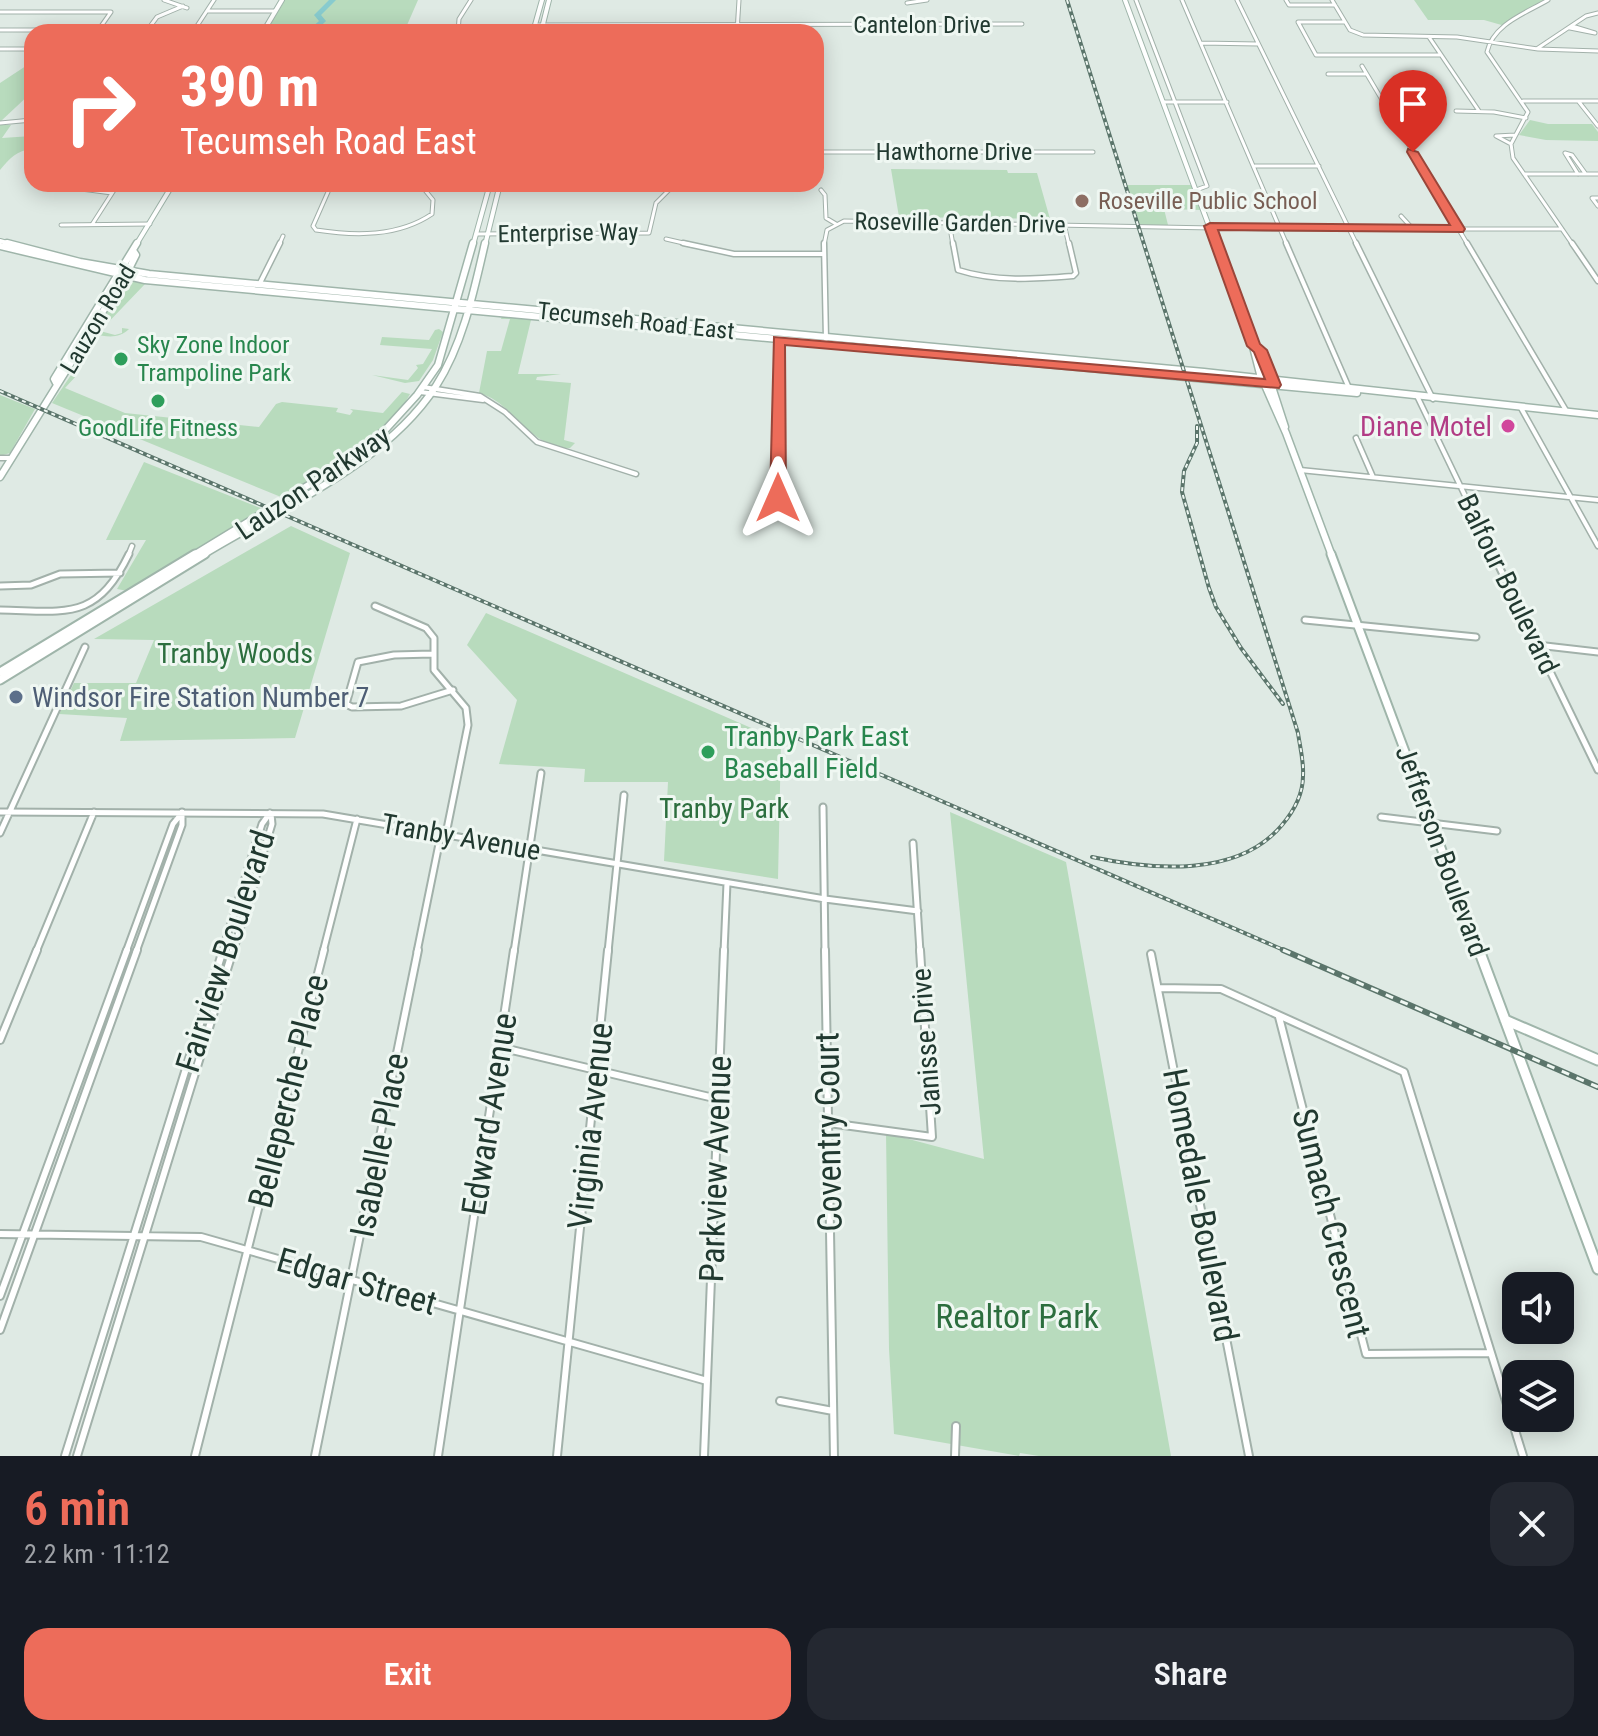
<!DOCTYPE html>
<meta charset="utf-8">
<style>
body{margin:0;font-family:"Roboto Condensed",sans-serif;background:#242831;color:#f1f3f6;height:100vh;display:flex;flex-direction:column;font-size:30px;white-space:nowrap}
*{box-sizing:border-box;margin:0}
p{font-size:26px;color:#9ea1a6}
.icon{flex:none;width:44px;height:44px;fill:none;stroke:currentColor;stroke-width:2;stroke-linecap:round;stroke-linejoin:round}
.map{position:relative;height:1456px;overflow:hidden}
.panel{display:flex;flex-direction:column;background:#171b24;flex:1}
.panel>*{flex:none}
.hud{position:absolute;left:24px;top:24px;width:800px;height:168px;border-radius:24px;box-shadow:0 4px 20px #0003;background:#ed6c5a;color:#fff;overflow:hidden}
.tools{position:absolute;left:1502px;top:1272px;display:grid;gap:16px}
.tools a{display:grid;place-items:center;width:72px;height:72px;border-radius:16px;background:#171b24;box-shadow:0 4px 20px #0003;font-size:40px}
.pin{position:absolute;display:grid;place-items:center;width:68px;height:68px;color:#fff;margin:-82px -34px;border-radius:50% 50% 50% 0;rotate:-45deg;box-shadow:0 0 8px #0007}
.pin .icon{rotate:45deg}
.me{position:absolute;width:88px;margin:-44px;rotate:0deg;stroke-linejoin:round;filter:drop-shadow(0 0 6px #0008)}
.turn{display:flex;align-items:center;gap:28px;height:168px;padding:0 24px;font-size:36px}
.turn .icon{width:104px;height:104px;stroke-width:2.5}
.turn b{display:block;font-size:56px;line-height:68px}
.round{display:grid;place-items:center;flex:none;width:84px;height:84px;border-radius:24px;background:#242831}
.headline{display:flex;align-items:center;justify-content:space-between;height:136px;padding:0 24px}
h1{font-size:48px;font-weight:600;line-height:60px;color:#ed6c5a}
.cta{display:flex;gap:16px;margin-top:auto;padding:16px 24px}
.cta a{flex:1;height:92px;border-radius:24px;background:#ed6c5a;color:#fff;font-size:32px;font-weight:600;line-height:92px;text-align:center}
.cta a+a{background:#242831;color:#f1f3f6}
.map>svg:first-child{display:block}
.green{fill:#b8dbbd}
.lines{fill:none;stroke-linecap:round;stroke-linejoin:round}
.river{fill:#88cbce;fill-rule:evenodd}
.street-far3-casing{stroke:#a2b1aa;stroke-width:5}
.street-far2-casing{stroke:#a2b1aa;stroke-width:7}
.street-far1-casing{stroke:#a2b1aa;stroke-width:9}
.street-casing{stroke:#a2b1aa;stroke-width:10}
.secondary-far3-casing{stroke:#9fb5aa;stroke-width:6}
.secondary-far2-casing{stroke:#9fb5aa;stroke-width:9}
.secondary-far1-casing{stroke:#9fb5aa;stroke-width:11}
.secondary-casing{stroke:#9fb5aa;stroke-width:13}
.street-far3{stroke:#fff;stroke-width:3}
.street-far2{stroke:#fff;stroke-width:4}
.street-far1{stroke:#fff;stroke-width:5}
.street{stroke:#fff;stroke-width:6}
.secondary-far3{stroke:#fff;stroke-width:4}
.secondary-far2{stroke:#fff;stroke-width:6}
.secondary-far1{stroke:#fff;stroke-width:7}
.secondary{stroke:#fff;stroke-width:9}
.rail-far1-casing{stroke:#5b756b;stroke-width:4}
.rail-casing{stroke:#5b756b;stroke-width:6}
.rail-far1{stroke:#eff7f2;stroke-width:2;stroke-dasharray:4;stroke-linecap:butt}
.rail{stroke:#eff7f2;stroke-width:3;stroke-dasharray:8;stroke-linecap:butt}
.route{fill:#ed6c5a;stroke:#9a463a;stroke-width:2}
.education-dot{fill:#8d6e63;stroke:#eff7f2;stroke-width:3}
.leisure-dot{fill:#2e9e5b;stroke:#eff7f2;stroke-width:3}
.hotel-dot{fill:#d1479c;stroke:#eff7f2;stroke-width:3}
.service-dot{fill:#5c6f8a;stroke:#eff7f2;stroke-width:3}
.labels{text-anchor:middle;dominant-baseline:central;stroke-width:6;stroke-linejoin:round;paint-order:stroke}
.far-street-label{font-size:24px;fill:#213930;stroke:#eff7f2}
.far-education-label{font-size:24px;fill:#785e54;stroke:#eff7f2;text-anchor:start}
.far-leisure-label{font-size:24px;fill:#27864d;stroke:#eff7f2;text-anchor:start}
.hotel-label{font-size:28px;fill:#b23c85;stroke:#eff7f2;text-anchor:end}
.street-label{font-size:28px;fill:#213930;stroke:#eff7f2}
.park-label{font-size:28px;fill:#2c6e3e;stroke:#eff7f2}
.service-label{font-size:28px;fill:#4e5e75;stroke:#eff7f2;text-anchor:start}
.leisure-label{font-size:28px;fill:#27864d;stroke:#eff7f2;text-anchor:start}
.near-street-label{font-size:34px;fill:#213930;stroke:#eff7f2}
.near-park-label{font-size:34px;fill:#2c6e3e;stroke:#eff7f2}
</style>
<div class="map">
<svg width="1598" height="1456" viewBox="0 0 1598 1456">
<rect width="100%" height="100%" fill="#dfeae4"/>
<path class="green" d="M285,0H418L404,32H266Z
M1414,0H1545L1505,26L1484,20H1428Z
M32,62V92L0,122V83Z
M1530,120L1548,124H1592L1598,132V141L1546,140L1519,135Z
M0,125H11L2,138L32,136V149C17,150 9,159 0,170Z
M891,169L1007,170L1008,173H1037L1050,219L899,217Z
M1127,185H1192L1201,210L1164,209L1168,225H1140Z
M136,281L181,287L145,284L100,331L115,335L122,333V328L129,329C119,339 107,337 94,334L124,285Z
M502,316L531,320L518,374H561L537,377L536,380L571,383L564,440L575,443L570,448C530,449 515,403 479,393L487,351H501L510,319H501Z
M439,329L443,332L433,360L419,381L405,383L372,375L408,380L418,368L416,365L423,364L432,349L380,345L382,337L429,340L435,330Z
M71,375H77L65,388L125,413L259,427L276,404L282,402L338,408L336,412L350,415L353,411L350,409L383,413L402,392L410,394C388,437 321,473 281,497L52,403Z
M0,395L35,409L10,453L0,456Z
M144,462L263,509L128,591L117,589L146,540H106Z
M291,526L350,553L295,738L120,741L127,718L59,714L74,683H136L154,640L94,639Z
M486,613L781,741L778,879L664,861L668,782H584L585,769L499,764L517,700L467,645Z
M950,812L1066,862L1171,1456H1039L1020,1453L1019,1456L894,1434L889,1349L886,1133L984,1159Z"/>
<g class="lines">
<path class="river" d="M329,0H336L321,15L326,21L325,22L314,32H307L319,21L314,15Z"/>
<g class="street-far3-casing">
<path id="street-far3" d="M164,0L187,8
M1136,0L1207,186L1196,190
M1182,0L1287,245
M1237,0L1357,245
M1286,0L1289,5H1335
M1332,0L1350,30L1363,35L1457,37L1538,49L1598,51
M1548,0C1526,13 1493,24 1487,52L1528,112L1511,144L1513,158L1573,245
M907,3L927,0
M207,11H275
M0,12H111L97,32
M1344,22H1298L1316,55H1441
M535,25L1022,24
M197,27H220
M1570,28L1595,33L1572,26
M0,30H98
M146,32L157,17L183,6
M193,32L214,0
M458,32L459,19L471,0
M737,32L739,0
M1429,37L1479,111
M1201,43L1258,44
M1538,48L1586,16L1598,13
M0,49H32
M1362,66L1468,245
M1328,74H1366
M1523,101H1598
M1163,102H1227
M1579,102L1598,126
M1456,111L1494,112L1526,118
M0,123L32,120
M816,126L820,133V152
M1511,144L1496,136L1515,135
M816,152H1093
M1255,166H1319
M1524,174H1598
M1578,174L1565,153L1572,155L1585,173
M69,184L66,187L112,193
M326,184L328,192L313,226L316,230C355,236 398,237 432,214L433,200L420,184
M821,190L825,195L826,218L836,224
M1598,198H1592L1598,206
M1401,216L1412,228
M949,222L953,245
M93,223L118,184
M1064,224L1069,245
M61,225L150,224
M477,234L649,233L656,203L675,184
M666,239L692,245
M279,245L283,236
M824,245L827,230L844,221L1265,229H1562"/>
</g>
<g class="street-far2-casing">
<path id="street-far2" d="M683,243L734,254H824
M824,243L826,339
M953,243L958,270C995,282 1035,279 1073,276L1076,273L1069,243
M1286,243L1349,388
M1356,243L1433,399
M1467,243L1567,412
M1572,243L1598,281
M259,285L280,243
M778,340V498
M423,387L480,396L505,412L537,442L636,474
M420,392L483,400
M1418,398L1494,556
M1521,408L1598,546
M1356,438L1373,477
M0,458H12
M1300,470L1598,500
M128,556L132,546"/>
</g>
<g class="street-far1-casing">
<path id="street-far1" d="M1493,554L1598,770
M0,586L31,585L60,574L120,573
M375,606L426,628L434,638V670L466,708L468,725L446,834
M0,610C66,611 96,622 129,554
M1305,620L1476,637
M1537,645L1598,652
M432,654L394,655L358,662L346,704L352,707L401,706L453,690
M823,807L825,952
M0,812L323,814L825,899L918,911
M1381,817L1497,831
M0,833L85,647
M913,843L920,952
M36,952L94,812
M126,952L173,824L182,813
M136,952L182,825V812
M222,952L262,824L270,813
M233,952L272,824L271,814
M323,952L357,819
M417,952L441,834
M514,952L541,773
M608,952L624,795
M724,952L727,883"/>
</g>
<g class="street-casing">
<path id="street" d="M825,950L834,1456
M1151,954L1249,1456
M1159,988L1221,989L1404,1072L1523,1456
M1279,1017L1366,1354L1491,1353
M0,1040L37,950
M499,1047L718,1099
M829,1123L932,1137L920,950
M0,1234L201,1237L707,1381
M0,1296L127,950
M0,1330L137,950
M780,1401L833,1411
M65,1456L223,950
M77,1456L233,950
M195,1456L324,950
M315,1456L418,950
M438,1456L514,950
M557,1456L608,950
M704,1456L724,950
M955,1456L956,1426"/>
</g>
<g class="secondary-far3-casing">
<path id="secondary-far3" d="M1125,0L1216,245
M263,32L282,0
M533,32L542,0
M541,32L549,0
M0,241L14,245
M136,245L173,184
M473,245L490,184
M485,245L500,184"/>
</g>
<g class="secondary-far2-casing">
<path id="secondary-far2" d="M7,243L80,262L149,274L1204,372L1598,415
M1215,243L1251,339L1260,374L1286,433L1332,556
M0,246L145,280L1357,393
M1254,346L1260,350L1285,427
M56,383L54,379L137,243
M0,477L128,271L136,255L134,252
M192,556L330,472L386,429L417,395L438,365L473,243
M201,556C280,507 384,466 436,386C463,344 474,291 485,243"/>
</g>
<g class="secondary-far1-casing">
<path id="secondary-far1" d="M1331,554L1480,952
M0,672L195,554
M0,680L205,554"/>
</g>
<g class="secondary-casing">
<path id="secondary" d="M1479,950L1598,1269
M1505,1020L1598,1060"/>
</g>
<use href="#street-far3" class="street-far3"/>
<use href="#street-far2" class="street-far2"/>
<use href="#street-far1" class="street-far1"/>
<use href="#street" class="street"/>
<use href="#secondary-far3" class="secondary-far3"/>
<use href="#secondary-far2" class="secondary-far2"/>
<use href="#secondary-far1" class="secondary-far1"/>
<use href="#secondary" class="secondary"/>
<g class="rail-far1-casing">
<path id="rail-far1" d="M1067,0L1298,733C1300,747 1304,762 1303,776C1303,794 1293,812 1282,825C1238,878 1152,870 1092,857
M0,391L1288,952
M1197,426V443L1184,471L1182,492L1209,588L1216,607L1241,648L1283,704"/>
</g>
<g class="rail-casing">
<path id="rail" d="M1283,950L1598,1087"/>
</g>
<use href="#rail-far1" class="rail-far1"/>
<use href="#rail" class="rail"/>
</g>
<path class="route" d="M1408,149L1418,152L1465,229L1463,232L1218,230L1260,344L1267,350L1281,385L1279,388L785,345L786,498L778,502L770,498L774,337L1265,379L1254,352L1247,346L1204,226L1210,223L1450,225L1407,152Z"/>
<circle class="education-dot" cx="1082" cy="201" r="8"/>
<g class="leisure-dot">
<circle cx="121" cy="359" r="8"/>
<circle cx="158" cy="401" r="8"/>
<circle cx="708" cy="752" r="8"/>
</g>
<circle class="hotel-dot" cx="1508" cy="426" r="8"/>
<circle class="service-dot" cx="16" cy="697" r="8"/>
<g class="labels">
<g class="far-street-label">
<text x="922" y="25">Cantelon Drive</text>
<text x="954" y="152">Hawthorne Drive</text>
<text transform="translate(960 223) rotate(1)">Roseville Garden Drive</text>
<text transform="translate(568 233) rotate(-1)">Enterprise Way</text>
<text transform="translate(98 319) rotate(-59)">Lauzon Road</text>
<text transform="translate(636 321) rotate(6)">Tecumseh Road East</text>
</g>
<g class="far-education-label">
<text x="1098" y="201">Roseville Public School</text>
</g>
<g class="far-leisure-label">
<text x="137" y="345">Sky Zone Indoor<tspan x="137" dy="28">Trampoline Park</tspan></text>
<text x="158" y="428" text-anchor="middle">GoodLife Fitness</text>
</g>
<g class="hotel-label">
<text x="1492" y="426">Diane Motel</text>
</g>
<g class="street-label">
<text transform="translate(313 483) rotate(-34)">Lauzon Parkway</text>
<text transform="translate(1508 584) rotate(64)">Balfour Boulevard</text>
<text transform="translate(461 837) rotate(10)">Tranby Avenue</text>
<text transform="translate(1442 851) rotate(70)">Jefferson Boulevard</text>
<text transform="translate(926 1042) rotate(-94)">Janisse Drive</text>
</g>
<g class="park-label">
<text x="235" y="653">Tranby Woods</text>
<text x="724" y="808">Tranby Park</text>
</g>
<g class="service-label">
<text x="32" y="697">Windsor Fire Station Number 7</text>
</g>
<g class="leisure-label">
<text x="724" y="736">Tranby Park East<tspan x="724" dy="32">Baseball Field</tspan></text>
</g>
<g class="near-street-label">
<text transform="translate(225 951) rotate(-72)">Fairview Boulevard</text>
<text transform="translate(288 1091) rotate(-76)">Belleperche Place</text>
<text transform="translate(489 1114) rotate(-81)">Edward Avenue</text>
<text transform="translate(590 1126) rotate(-84)">Virginia Avenue</text>
<text transform="translate(828 1132) rotate(-91)">Coventry Court</text>
<text transform="translate(379 1145) rotate(-79)">Isabelle Place</text>
<text transform="translate(715 1169) rotate(-88)">Parkview Avenue</text>
<text transform="translate(1201 1205) rotate(79)">Homedale Boulevard</text>
<text transform="translate(1332 1223) rotate(76)">Sumach Crescent</text>
<text transform="translate(357 1281) rotate(16)">Edgar Street</text>
</g>
<g class="near-park-label">
<text x="1017" y="1316">Realtor Park</text>
</g>
</g>
</svg>
<div class="tools">
<a><svg class="icon" aria-label="sound" viewBox="0 0 24 24"><path d="M4 9h4l5-4v14l-5-4H4zM17 9q2 3 0 6"/></svg></a>
<a><svg class="icon" aria-label="layers" viewBox="0 0 24 24"><path d="M12 4l9 5-9 5-9-5zM3 14l9 5 9-5"/></svg></a>
</div>
<div class="pin" style="left:1413px;top:152px;background:#d93025"><svg class="icon" aria-label="arrive" viewBox="0 0 24 24"><path d="M6 21V4h12l-3 4 3 4H6"/></svg></div>
<svg class="me" style="left:778px;top:498px" viewBox="-20 -20 40 40"><path d="M0-17L14 15 0 8-14 15z" fill="#ed6c5a" stroke="#fff" stroke-width="4"/></svg>
<div class="hud">
<div class="turn"><svg class="icon" aria-label="right" viewBox="0 0 24 24"><path d="M7 20v-9h11M14 6l5 5-5 5"/></svg><div><b>390 m</b>Tecumseh Road East</div></div>
</div>
</div>
<section class="panel">
<div class="headline"><div><h1>6 min</h1><p>2.2 km · 11:12</p></div><a class="round"><svg class="icon" aria-label="close" viewBox="0 0 24 24"><path d="M6 6l12 12M18 6L6 18"/></svg></a></div>
<div class="cta"><a>Exit</a><a>Share</a></div>
</section>
